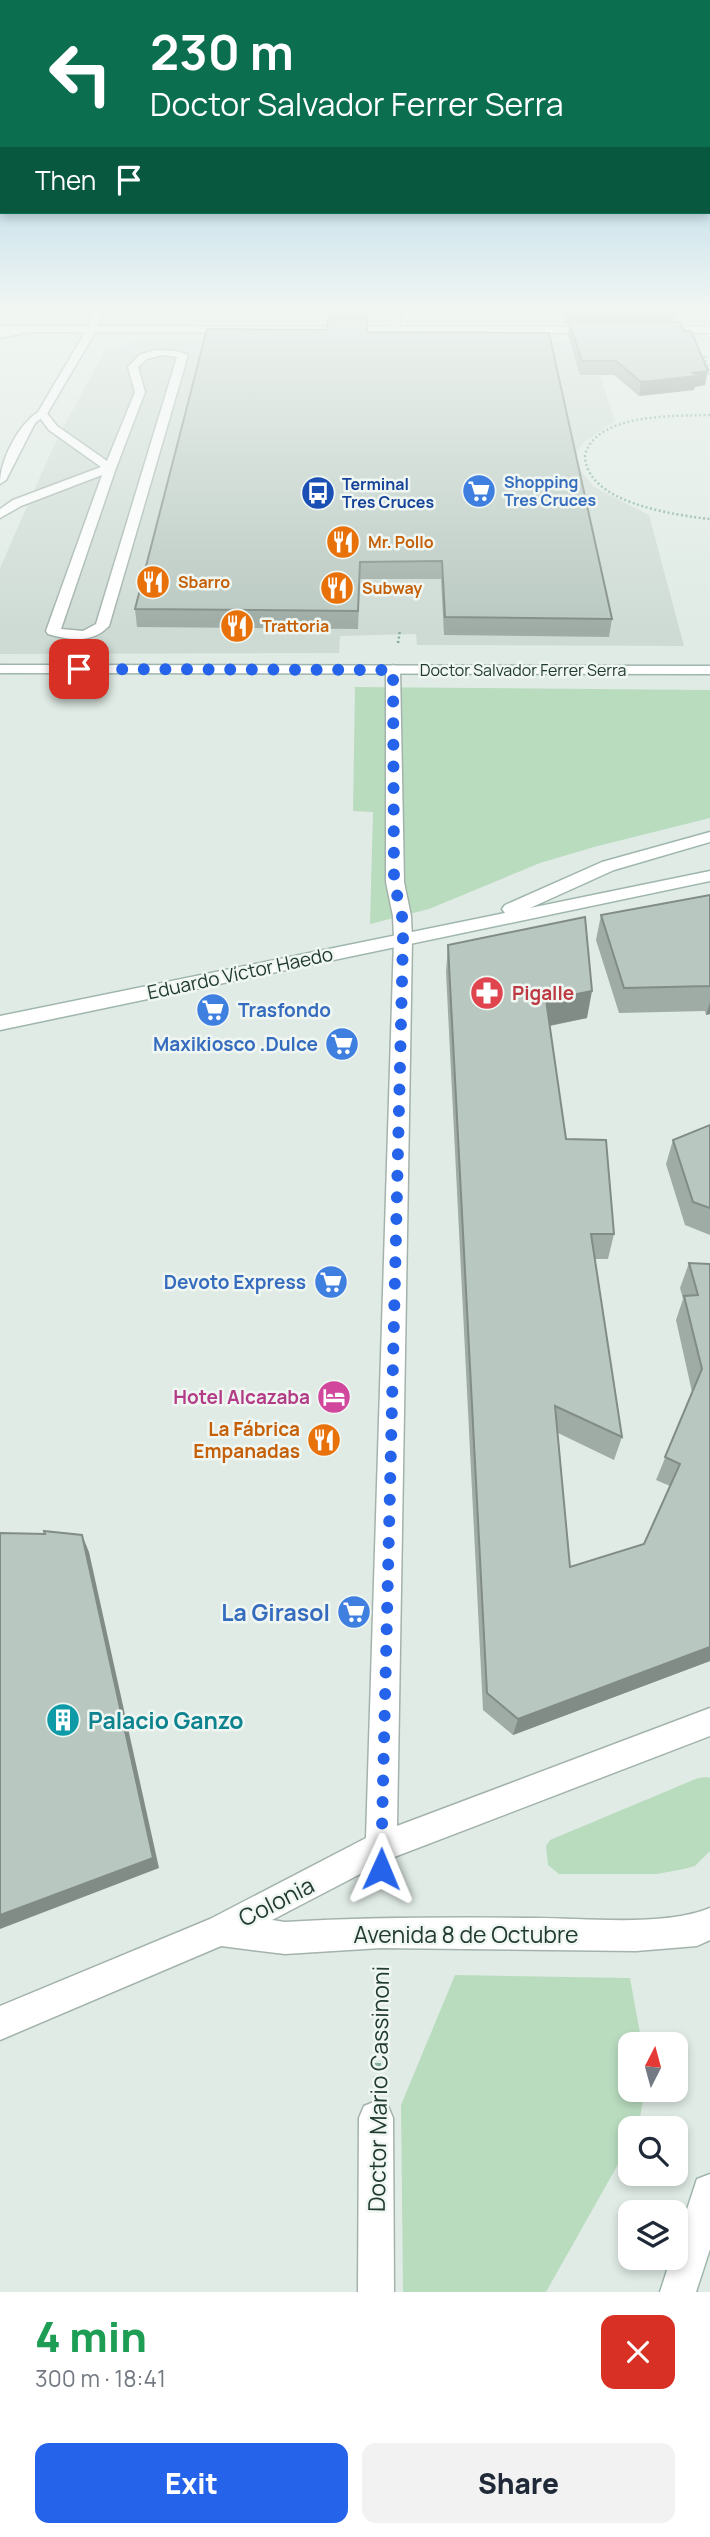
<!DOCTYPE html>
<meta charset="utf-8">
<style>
body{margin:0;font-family:Manrope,sans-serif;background:#f2f2f3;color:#1f2937;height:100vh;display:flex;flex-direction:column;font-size:26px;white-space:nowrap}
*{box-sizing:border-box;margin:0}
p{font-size:23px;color:#747a83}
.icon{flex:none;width:38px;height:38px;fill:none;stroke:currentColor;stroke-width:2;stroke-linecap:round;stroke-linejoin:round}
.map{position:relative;height:2292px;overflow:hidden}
.drawer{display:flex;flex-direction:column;background:#fff;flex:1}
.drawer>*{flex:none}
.banner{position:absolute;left:0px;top:0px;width:710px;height:214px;box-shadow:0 4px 10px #0003;background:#0b6e4f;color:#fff;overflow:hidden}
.needle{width:46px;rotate:6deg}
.tools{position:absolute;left:618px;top:2032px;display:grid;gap:14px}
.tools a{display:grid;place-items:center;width:70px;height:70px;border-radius:14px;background:#fff;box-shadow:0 4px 10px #0003;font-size:35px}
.pin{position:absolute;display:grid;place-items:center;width:60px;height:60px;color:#fff;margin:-30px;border-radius:14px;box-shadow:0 4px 10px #0006}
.me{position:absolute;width:77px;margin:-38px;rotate:1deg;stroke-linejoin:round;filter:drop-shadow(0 0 5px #0008)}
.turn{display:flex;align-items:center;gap:24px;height:147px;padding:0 35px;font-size:32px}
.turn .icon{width:91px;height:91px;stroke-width:2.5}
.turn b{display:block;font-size:49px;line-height:60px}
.then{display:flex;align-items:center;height:66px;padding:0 35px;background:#0003;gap:14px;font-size:26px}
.round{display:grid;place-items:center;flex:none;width:74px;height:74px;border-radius:14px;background:#f2f2f3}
.headline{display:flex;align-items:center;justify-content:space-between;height:119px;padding:0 35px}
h1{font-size:42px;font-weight:800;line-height:52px;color:#1e9e55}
.cta{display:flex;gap:14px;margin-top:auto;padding:14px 35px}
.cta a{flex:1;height:80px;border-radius:14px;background:#2563eb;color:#fff;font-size:28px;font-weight:800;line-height:80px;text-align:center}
.cta a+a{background:#f2f2f3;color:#1f2937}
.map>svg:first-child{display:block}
.built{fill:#cedbd4}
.green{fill:#b9dcbf}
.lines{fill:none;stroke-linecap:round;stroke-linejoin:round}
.lane-casing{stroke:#a3b3ab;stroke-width:3}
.street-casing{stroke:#a3b3ab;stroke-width:3}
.secondary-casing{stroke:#9fb6ac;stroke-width:3}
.path-far1{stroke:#80ae9b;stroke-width:2.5;stroke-dasharray:2 2.5;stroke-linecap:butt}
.path{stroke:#80ae9b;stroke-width:7;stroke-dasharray:5 8;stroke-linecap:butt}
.lane{fill:#fff;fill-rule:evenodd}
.street{fill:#fff;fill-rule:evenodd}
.secondary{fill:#fff;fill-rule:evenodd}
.wall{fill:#9eaca5}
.shaded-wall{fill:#818c86}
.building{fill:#b8c8c0;stroke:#818c86;stroke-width:2}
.route{stroke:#2563eb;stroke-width:12;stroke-dasharray:0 21.6}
.labels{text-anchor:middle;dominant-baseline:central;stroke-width:5;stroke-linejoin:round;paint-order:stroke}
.far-shop-label{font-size:16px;font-weight:bold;fill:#366cbe;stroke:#f0f7f3;text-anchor:start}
.far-transit-label{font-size:16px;font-weight:bold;fill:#164399;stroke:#f0f7f3;text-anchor:start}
.far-food-label{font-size:16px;font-weight:bold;fill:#c56008;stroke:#f0f7f3;text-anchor:start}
.far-street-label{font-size:16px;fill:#213b31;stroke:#f0f7f3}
.street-label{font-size:19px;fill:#213b31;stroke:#f0f7f3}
.health-label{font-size:19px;font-weight:bold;fill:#be3a42;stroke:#f0f7f3;text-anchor:start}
.shop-label{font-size:19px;font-weight:bold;fill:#366cbe;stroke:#f0f7f3;text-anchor:end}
.hotel-label{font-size:19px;font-weight:bold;fill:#b23c85;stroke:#f0f7f3;text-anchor:end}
.food-label{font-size:19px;font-weight:bold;fill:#c56008;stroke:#f0f7f3;text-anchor:end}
.near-shop-label{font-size:23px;font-weight:bold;fill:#366cbe;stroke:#f0f7f3;text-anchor:end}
.near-culture-label{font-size:23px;font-weight:bold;fill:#0d838f;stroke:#f0f7f3;text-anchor:start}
.near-street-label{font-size:23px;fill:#213b31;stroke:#f0f7f3}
</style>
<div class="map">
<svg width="710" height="2292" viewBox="0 0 710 2292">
<rect width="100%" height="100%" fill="#e0ebe5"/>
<path class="built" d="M156,340L589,342L615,421L584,442L576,453L580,470L594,487L649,515L684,646L417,645L416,634L340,636L339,653L0,654V568L55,443L104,352L133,342Z"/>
<path class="green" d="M355,687L710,690V818L594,847L540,863L429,909L370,924L373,812L353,811Z
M707,1777L710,1778V1851L695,1866L684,1869L657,1874H559L548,1865L546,1846L550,1840L698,1778Z
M455,1975L630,1978L642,2044H630V2090H645L638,2128H630V2143L546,2292H403L401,2105Z"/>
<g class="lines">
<g class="lane-casing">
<path id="lane" d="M155,350L176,351L188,355L109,626C92,644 69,640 48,634L46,631L102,475L21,506L0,518V509L13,500L101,467L49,430L37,414L46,412L57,426L107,461L135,392L128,367L139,355ZM162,355L177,357L96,624L83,631L61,629L116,468L145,392L138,367L147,359Z"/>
</g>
<g class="street-casing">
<path id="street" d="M93,309H103L97,329L47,414L35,423L6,480L0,484C0,460 18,425 38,412L87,329Z
M391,309H401L399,331L391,329Z
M31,326L34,327V331L0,338V332Z
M393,665L400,669L404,882L411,916L412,939L397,1826L710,1708V1736L389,1859L272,1920L285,1922C369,1917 452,1917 535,1918C585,1918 665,1927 710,1908V1940L697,1946L636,1951L381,1948L285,1954L221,1946L0,2040V2006L210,1919L366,1838L394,939L393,916L386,882V669Z
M376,2101L388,2106L393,2118L394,2292H358L359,2118L364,2106Z"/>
</g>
<g class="secondary-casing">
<path id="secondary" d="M0,326L596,327L601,330L596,333L0,332Z
M710,327V333H657L652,330L657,327Z
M0,665L710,666V674L0,673Z
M710,832V842L614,870L530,908L710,871V881L0,1030V1016L505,913L502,909L505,905L602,862Z
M710,2174V2249L696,2292H660L671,2258H676V2243L697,2179Z"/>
</g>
<path class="path-far1" d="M704,356L710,375
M710,415C676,416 596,413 585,455C585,503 675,515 710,519
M398,643L400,630"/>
<path class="path" d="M377,2081L380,1971"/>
<use href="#lane" class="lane"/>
<use href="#street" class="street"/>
<use href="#secondary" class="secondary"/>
</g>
<path class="wall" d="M329,309H367V332L612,619L609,637L444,635L441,579H360L358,629L137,627L135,609L327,330L329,320Z
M560,309H675L673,322L705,385L695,387L694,390L639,396L614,375H580L568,335L569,324H564Z
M710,895V1014L706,1015L705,1011L619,1013L596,940L601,915Z
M448,945L587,1018L550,1026L566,1139L614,1234L608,1259H595L622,1437L614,1460L558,1433L570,1567L644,1544L670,1486L656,1480L692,1392L676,1320L683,1299L680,1288L689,1263L710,1264V1661L513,1735L483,1710L446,972Z
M710,1125V1235L685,1225L666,1164L673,1140Z"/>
<path class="shaded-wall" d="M708,371L705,385L695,387L694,390L639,396L641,382Z
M592,991L587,1018L542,1027L546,1000Z
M710,1002V1014L706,1015Z
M82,1535L89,1552L159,1868L0,1929V1915Z
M710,1647V1661L513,1735L518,1719Z"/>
<path class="building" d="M328,320H367V332L549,333L612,619L445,617L442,561L360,562L358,611L135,609L207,329L327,330Z
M569,322H680L684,331H691L708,371L693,373L697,376L641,382L616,361H582Z
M710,895V986L624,988L601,915Z
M585,917L592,991L546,1000L566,1139L606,1140L614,1234H591L622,1437L555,1406L570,1567L644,1544L680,1464L665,1457L702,1369L684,1296L698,1295L689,1263L710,1264V1647L518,1719L487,1693L448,945Z
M710,1125V1208L693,1202L673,1140Z
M44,1531L82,1535L153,1858L0,1915V1533L45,1534Z"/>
<linearGradient id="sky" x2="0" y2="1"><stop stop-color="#81bede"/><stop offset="0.49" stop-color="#f1f6f3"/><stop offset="1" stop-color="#f1f6f3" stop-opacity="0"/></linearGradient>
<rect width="710" height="630" fill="url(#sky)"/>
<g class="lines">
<path class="route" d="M79,669L393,670L394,882L402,916L403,939L381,1869"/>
</g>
<defs>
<g id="supermarket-disc" transform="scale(1.75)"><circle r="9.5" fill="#3f7fe0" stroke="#f0f7f3"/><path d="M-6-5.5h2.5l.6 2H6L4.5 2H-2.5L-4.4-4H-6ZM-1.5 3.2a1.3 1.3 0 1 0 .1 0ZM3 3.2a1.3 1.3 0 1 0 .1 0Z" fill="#fff"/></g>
<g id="bus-disc" transform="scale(1.75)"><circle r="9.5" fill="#1a4fb4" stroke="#f0f7f3"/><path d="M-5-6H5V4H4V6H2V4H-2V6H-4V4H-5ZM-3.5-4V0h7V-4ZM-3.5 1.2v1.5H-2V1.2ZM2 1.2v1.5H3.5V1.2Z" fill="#fff"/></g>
<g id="restaurant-disc" transform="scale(1.75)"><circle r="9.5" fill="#e8710a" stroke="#f0f7f3"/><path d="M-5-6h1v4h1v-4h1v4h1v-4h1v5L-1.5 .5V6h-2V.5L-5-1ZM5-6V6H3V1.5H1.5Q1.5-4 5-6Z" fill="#fff"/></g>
<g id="pharmacy-disc" transform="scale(1.75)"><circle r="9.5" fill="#e0444e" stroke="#f0f7f3"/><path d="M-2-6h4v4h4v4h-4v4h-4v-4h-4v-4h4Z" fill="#fff"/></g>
<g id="hotel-disc" transform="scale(1.75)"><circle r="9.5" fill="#d1479c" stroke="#f0f7f3"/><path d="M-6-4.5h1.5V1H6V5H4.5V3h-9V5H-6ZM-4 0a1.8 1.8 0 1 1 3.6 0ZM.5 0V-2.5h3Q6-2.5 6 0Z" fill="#fff"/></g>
<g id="building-disc" transform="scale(1.75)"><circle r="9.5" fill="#0f9aa8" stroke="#f0f7f3"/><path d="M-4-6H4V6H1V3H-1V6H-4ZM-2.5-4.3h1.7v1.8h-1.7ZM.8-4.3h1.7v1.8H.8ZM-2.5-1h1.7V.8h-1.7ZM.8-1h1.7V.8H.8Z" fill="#fff"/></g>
</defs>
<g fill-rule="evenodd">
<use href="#supermarket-disc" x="479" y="491"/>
<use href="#bus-disc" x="318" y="493"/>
<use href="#restaurant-disc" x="343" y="542"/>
<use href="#restaurant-disc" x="153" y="582"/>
<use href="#restaurant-disc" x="337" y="588"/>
<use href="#restaurant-disc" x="237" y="626"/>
<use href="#pharmacy-disc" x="487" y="993"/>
<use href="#supermarket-disc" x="213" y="1010"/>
<use href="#supermarket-disc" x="342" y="1044"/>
<use href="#supermarket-disc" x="331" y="1282"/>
<use href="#hotel-disc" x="334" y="1397"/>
<use href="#restaurant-disc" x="324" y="1440"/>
<use href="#supermarket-disc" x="354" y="1612"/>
<use href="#building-disc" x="63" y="1720"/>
</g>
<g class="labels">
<g class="far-shop-label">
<text x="504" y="482">Shopping<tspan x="504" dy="18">Tres Cruces</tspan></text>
</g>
<g class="far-transit-label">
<text x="342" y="484">Terminal<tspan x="342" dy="18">Tres Cruces</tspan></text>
</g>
<g class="far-food-label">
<text x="368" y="542">Mr. Pollo</text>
<text x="178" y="582">Sbarro</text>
<text x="362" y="588">Subway</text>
<text x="262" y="626">Trattoria</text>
</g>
<g class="far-street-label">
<text x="523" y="670">Doctor Salvador Ferrer Serra</text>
</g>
<g class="street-label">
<text transform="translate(240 973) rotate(-12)">Eduardo Víctor Haedo</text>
</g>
<g class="health-label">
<text x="512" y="993">Pigalle</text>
</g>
<g class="shop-label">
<text x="238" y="1010" text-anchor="start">Trasfondo</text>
<text x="318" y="1044">Maxikiosco .Dulce</text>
<text x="306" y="1282">Devoto Express</text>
</g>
<g class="hotel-label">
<text x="310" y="1397">Hotel Alcazaba</text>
</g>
<g class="food-label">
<text x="300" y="1429">La Fábrica<tspan x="300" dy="22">Empanadas</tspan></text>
</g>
<g class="near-shop-label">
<text x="330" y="1612">La Girasol</text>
</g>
<g class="near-culture-label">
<text x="88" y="1720">Palacio Ganzo</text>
</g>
<g class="near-street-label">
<text transform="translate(276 1901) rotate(-27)">Colonia</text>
<text x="466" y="1934">Avenida 8 de Octubre</text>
<text transform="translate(378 2089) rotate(-89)">Doctor Mario Cassinoni</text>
</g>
</g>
</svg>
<div class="tools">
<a><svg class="needle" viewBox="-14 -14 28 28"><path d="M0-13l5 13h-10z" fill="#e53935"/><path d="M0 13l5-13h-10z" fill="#747a83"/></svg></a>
<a><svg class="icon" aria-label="search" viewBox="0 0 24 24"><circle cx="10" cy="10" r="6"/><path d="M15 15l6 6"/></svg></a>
<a><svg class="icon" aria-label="layers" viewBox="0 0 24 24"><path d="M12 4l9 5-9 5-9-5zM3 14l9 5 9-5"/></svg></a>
</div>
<div class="pin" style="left:79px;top:669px;background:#d93025"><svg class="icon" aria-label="arrive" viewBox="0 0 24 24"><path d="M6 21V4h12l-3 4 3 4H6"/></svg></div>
<svg class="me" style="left:381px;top:1869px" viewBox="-20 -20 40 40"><path d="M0-17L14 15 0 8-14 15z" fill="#2563eb" stroke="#fff" stroke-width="4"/></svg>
<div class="banner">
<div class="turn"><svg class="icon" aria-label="left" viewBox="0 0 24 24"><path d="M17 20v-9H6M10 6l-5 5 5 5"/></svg><div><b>230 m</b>Doctor Salvador Ferrer Serra</div></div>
<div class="then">Then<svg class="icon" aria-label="arrive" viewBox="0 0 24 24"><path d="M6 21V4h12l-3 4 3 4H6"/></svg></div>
</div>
</div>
<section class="drawer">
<div class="headline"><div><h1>4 min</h1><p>300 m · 18:41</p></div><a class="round" style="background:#d93025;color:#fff"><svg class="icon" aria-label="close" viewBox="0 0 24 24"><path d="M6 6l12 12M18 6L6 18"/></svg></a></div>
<div class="cta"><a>Exit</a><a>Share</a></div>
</section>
